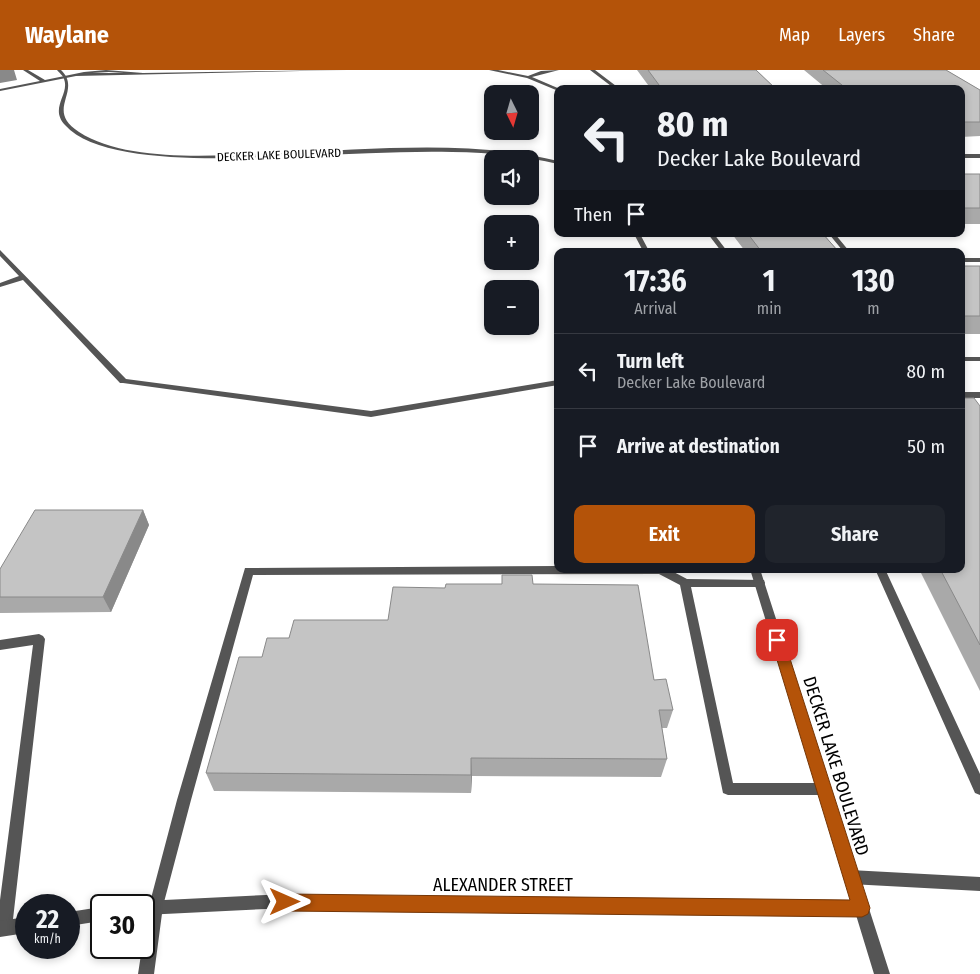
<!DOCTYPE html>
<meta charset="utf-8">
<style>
body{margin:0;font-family:"Fira Sans Condensed",sans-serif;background:#20242c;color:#f1f3f6;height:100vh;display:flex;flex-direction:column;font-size:19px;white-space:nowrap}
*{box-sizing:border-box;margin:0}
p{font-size:16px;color:#9ea1a6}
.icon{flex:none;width:28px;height:28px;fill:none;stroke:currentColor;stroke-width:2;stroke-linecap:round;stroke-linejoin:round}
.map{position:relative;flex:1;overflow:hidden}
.drawer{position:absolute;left:554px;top:178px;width:411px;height:325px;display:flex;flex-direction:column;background:#171b24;border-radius:10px;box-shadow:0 2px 8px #0003}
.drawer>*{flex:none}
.banner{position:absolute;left:554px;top:15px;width:411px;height:152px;border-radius:10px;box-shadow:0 2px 8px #0003;background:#171b24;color:#f1f3f6;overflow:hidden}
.needle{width:32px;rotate:175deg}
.buttons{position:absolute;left:484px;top:15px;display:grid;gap:10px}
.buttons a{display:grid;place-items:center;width:55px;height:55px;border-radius:10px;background:#171b24;box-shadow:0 2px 8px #0003;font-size:25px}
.speed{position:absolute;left:15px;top:824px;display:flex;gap:10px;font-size:25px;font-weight:700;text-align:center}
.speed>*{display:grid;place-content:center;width:65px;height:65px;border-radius:50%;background:#171b24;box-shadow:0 2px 8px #0003;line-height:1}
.speed small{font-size:12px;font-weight:400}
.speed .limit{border:2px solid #111;border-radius:8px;background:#fff;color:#111}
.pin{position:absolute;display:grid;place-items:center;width:42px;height:42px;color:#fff;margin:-21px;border-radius:10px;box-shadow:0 2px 8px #0006}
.me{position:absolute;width:55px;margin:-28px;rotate:90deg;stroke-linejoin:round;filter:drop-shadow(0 0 4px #0008)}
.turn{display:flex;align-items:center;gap:18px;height:105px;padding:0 20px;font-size:22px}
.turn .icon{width:65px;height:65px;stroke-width:2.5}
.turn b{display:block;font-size:35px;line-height:42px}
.then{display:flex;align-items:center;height:48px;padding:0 20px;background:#0003;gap:10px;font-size:19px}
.eta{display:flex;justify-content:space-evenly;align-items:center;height:85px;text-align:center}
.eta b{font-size:30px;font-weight:700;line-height:35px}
.cta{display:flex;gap:10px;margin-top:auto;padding:10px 20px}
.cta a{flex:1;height:58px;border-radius:10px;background:#b45309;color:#fff;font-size:20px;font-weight:700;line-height:58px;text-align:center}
.cta a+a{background:#20242c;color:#f1f3f6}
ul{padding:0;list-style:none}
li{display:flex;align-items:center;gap:15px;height:75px;padding:0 20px;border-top:1px solid #363941}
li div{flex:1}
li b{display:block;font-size:19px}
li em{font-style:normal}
header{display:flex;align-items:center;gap:30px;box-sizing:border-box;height:70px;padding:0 25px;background:#b45309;color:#fff}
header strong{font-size:24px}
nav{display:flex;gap:28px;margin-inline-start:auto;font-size:18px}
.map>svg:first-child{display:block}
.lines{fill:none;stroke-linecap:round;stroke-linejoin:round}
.service{fill:#555;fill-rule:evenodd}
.minor{fill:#555;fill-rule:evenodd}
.wall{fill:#a9a9a9}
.shaded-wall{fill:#898989}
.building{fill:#c4c4c4;stroke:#898989}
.route{fill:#b45309;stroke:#753606}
.labels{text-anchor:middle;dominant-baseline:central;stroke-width:5;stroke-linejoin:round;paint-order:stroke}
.far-street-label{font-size:12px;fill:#000;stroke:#fff}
.near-street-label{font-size:18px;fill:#000;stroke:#fff}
</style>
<header>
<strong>Waylane</strong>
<nav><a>Map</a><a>Layers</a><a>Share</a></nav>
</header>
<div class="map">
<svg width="980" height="904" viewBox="0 0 980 904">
<rect width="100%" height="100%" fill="#fff"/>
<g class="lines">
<path class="service" d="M23,0H28L45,10L84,2L106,0L143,3L347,0L76,6L0,21V19L40,11ZM109,2L124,3H92Z
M489,0H498L528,6L541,1L559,0L532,7L560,19L556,20L527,8Z
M590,0H595L620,19H615Z
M961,84H980V88H961Z
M708,164H714L727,181H721Z
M829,164H835L849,181H843Z
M0,180L126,309L371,341L558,310V315L371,347L123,313H120L23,210L0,217V213L19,206L0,186Z
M961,188H980V192H961Z
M961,287H980V291H961Z
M961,322H980V328H961Z
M558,496V499H668L687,509L764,510L765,513L764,516L760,517H691L733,713H824L829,715L831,719L829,723L824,725H728L723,723L680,515L659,504L253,505L191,730L163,836L154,904H138L142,878H144L149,836L177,730L245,498Z
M875,499H885L980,704V725L975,723Z
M39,564L43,566L45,569L12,858L9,863L4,866L0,864V830L33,575L0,580V570Z
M850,800L980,807V821L850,814L845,812L843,807L845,802Z"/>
<path class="minor" d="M57,0H61C83,21 44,40 79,62C128,94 222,85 279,83C371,80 467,69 558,91V94C523,86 488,82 452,82C403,81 354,84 304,86C249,87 104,99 65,55C49,38 70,24 64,9C63,5 59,3 57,0Z
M634,164H640L649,181H643Z
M750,499H760L890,904H874L856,845L266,839L144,845V835H138L139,833L144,831L266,825L851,830Z
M101,837V851L69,856V842Z
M26,847V863L0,867V851Z"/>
</g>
<path class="wall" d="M637,0H756L776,19H651Z
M804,0H946L980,20V66L961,67V19H827Z
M961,104H980V154H961Z
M732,164H823L838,181H745Z
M961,196H980V264H961Z
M980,336V621L919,499H961Z
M143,440L149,455L111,542L0,543V499Z
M533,514L654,610L673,640L667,658H662L667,689L661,707L472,706L471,723L214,721L206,703L262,587L289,568L388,550L445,518Z"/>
<path class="shaded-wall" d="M0,0H14L17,10L0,13Z
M143,440L149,455L111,542L103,527Z
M471,688L472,706L471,723Z"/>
<path class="building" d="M648,0H756L776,19H662Z
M823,0H946L980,20V52H961V19H847Z
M961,104H980V138H961Z
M748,164H823L838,181H761Z
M961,196H980V246H961Z
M961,328H974L980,336V575L940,499H961Z
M35,440H143L103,527H0V499Z
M502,505H532L533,514L638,515L654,610L666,609L673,640H659L667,689L471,688V705L206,703L239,587H262L267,568H289L294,550H388L393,517L445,518L446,514H502Z"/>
<path class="route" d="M777,564L782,566L784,570L870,838L868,844L862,847L285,841L279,838L277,832L279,826L285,824L850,830L771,570L773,566Z"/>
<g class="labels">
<g class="far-street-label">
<text transform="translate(279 85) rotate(-2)">DECKER LAKE BOULEVARD</text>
</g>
<g class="near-street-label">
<text transform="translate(836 696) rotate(73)">DECKER LAKE BOULEVARD</text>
<text x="503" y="815">ALEXANDER STREET</text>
</g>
</g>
</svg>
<div class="buttons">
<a><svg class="needle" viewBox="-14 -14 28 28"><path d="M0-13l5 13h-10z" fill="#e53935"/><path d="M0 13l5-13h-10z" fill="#9ea1a6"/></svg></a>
<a><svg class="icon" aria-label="sound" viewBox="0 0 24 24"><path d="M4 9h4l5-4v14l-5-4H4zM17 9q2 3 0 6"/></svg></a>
<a>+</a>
<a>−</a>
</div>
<div class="speed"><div>22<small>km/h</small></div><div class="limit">30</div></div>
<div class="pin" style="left:777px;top:570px;background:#d93025"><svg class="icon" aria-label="arrive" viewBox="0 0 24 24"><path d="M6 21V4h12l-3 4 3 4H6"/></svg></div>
<svg class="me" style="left:285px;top:832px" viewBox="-20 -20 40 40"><path d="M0-17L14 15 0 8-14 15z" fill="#b45309" stroke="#fff" stroke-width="4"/></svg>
<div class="banner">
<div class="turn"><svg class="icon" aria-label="left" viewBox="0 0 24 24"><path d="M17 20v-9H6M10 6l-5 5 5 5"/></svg><div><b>80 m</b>Decker Lake Boulevard</div></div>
<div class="then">Then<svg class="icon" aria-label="arrive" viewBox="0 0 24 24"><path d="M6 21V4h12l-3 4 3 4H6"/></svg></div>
</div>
<section class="drawer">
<div class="eta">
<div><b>17:36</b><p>Arrival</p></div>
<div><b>1</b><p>min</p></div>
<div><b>130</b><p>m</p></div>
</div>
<ul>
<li><svg class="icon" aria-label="left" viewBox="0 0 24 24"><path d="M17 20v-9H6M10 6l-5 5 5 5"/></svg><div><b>Turn left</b><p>Decker Lake Boulevard</p></div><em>80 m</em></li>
<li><svg class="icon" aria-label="arrive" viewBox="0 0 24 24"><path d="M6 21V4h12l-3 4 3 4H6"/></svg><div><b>Arrive at destination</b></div><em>50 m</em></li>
</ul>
<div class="cta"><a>Exit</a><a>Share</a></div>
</section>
</div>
